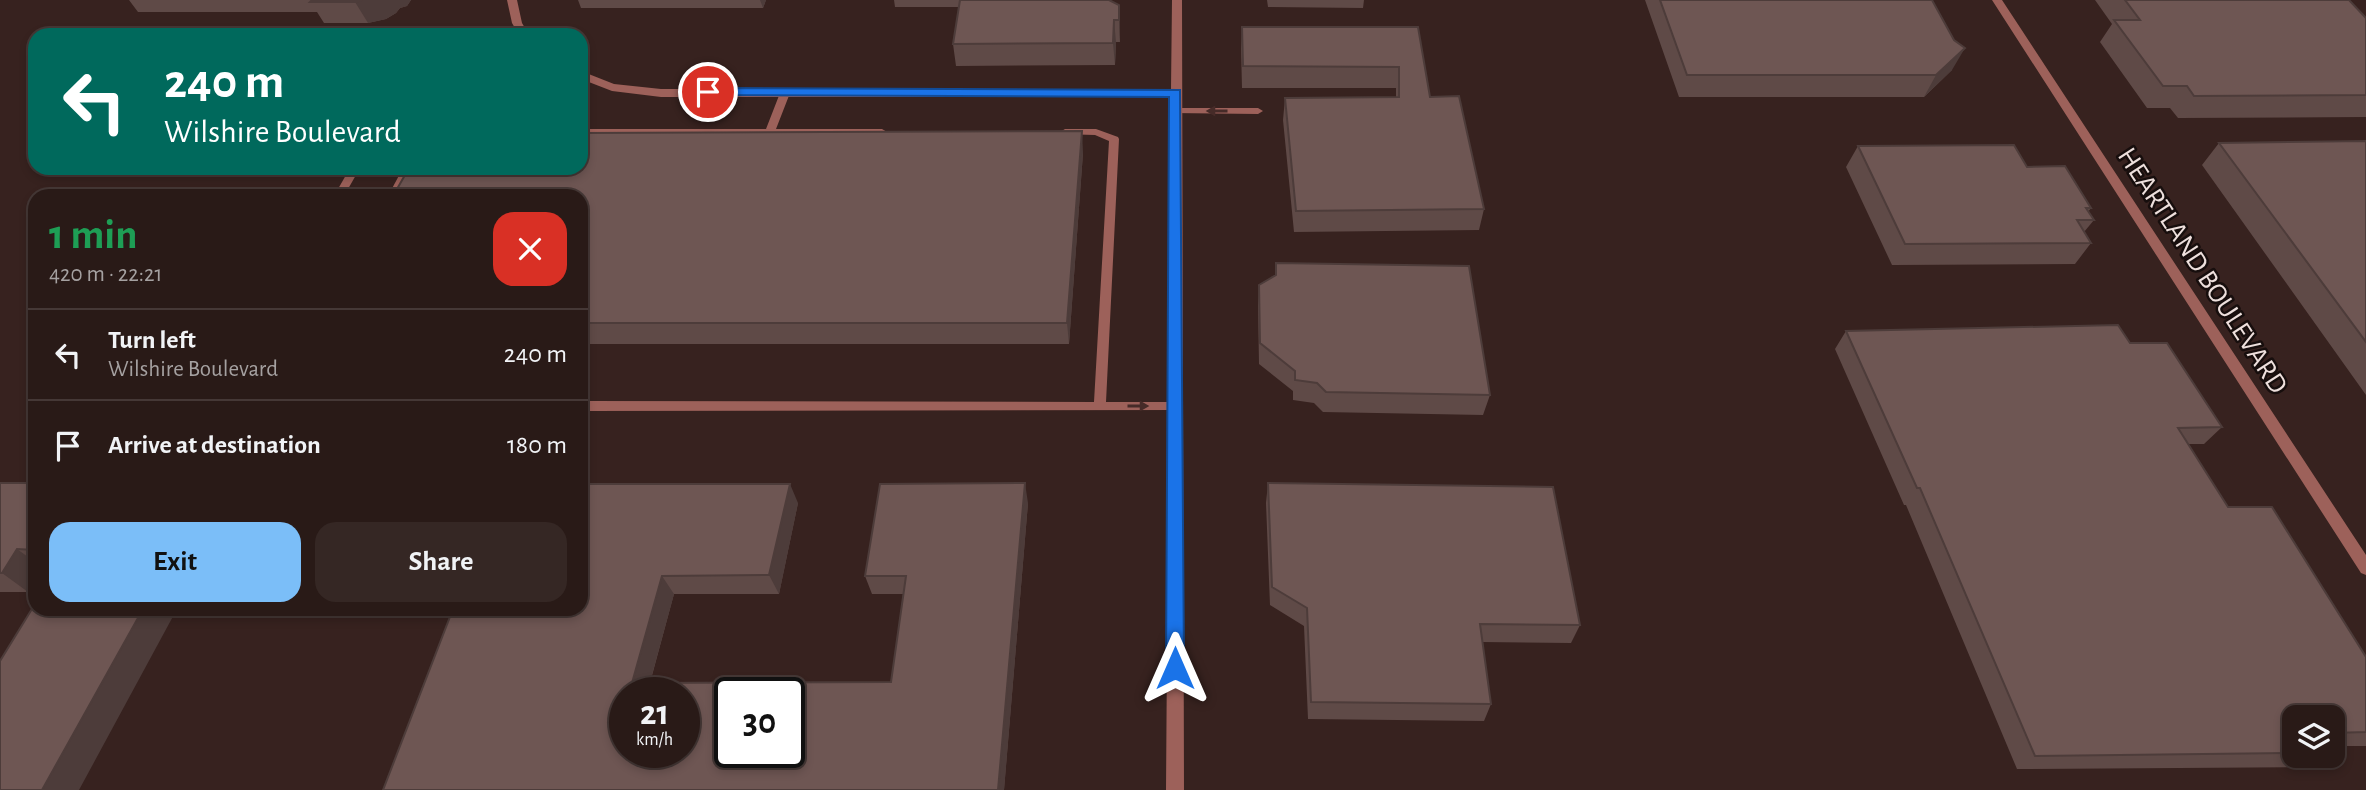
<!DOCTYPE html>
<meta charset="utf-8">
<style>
body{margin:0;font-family:"Alegreya Sans",sans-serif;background:#352724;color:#f1f3f6;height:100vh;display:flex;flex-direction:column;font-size:26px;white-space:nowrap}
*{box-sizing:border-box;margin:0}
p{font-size:23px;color:#a5a1a1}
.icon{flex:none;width:38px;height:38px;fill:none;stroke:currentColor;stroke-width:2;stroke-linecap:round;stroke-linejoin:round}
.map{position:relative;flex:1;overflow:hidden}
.panel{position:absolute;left:28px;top:189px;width:560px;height:427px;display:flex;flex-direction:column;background:#291a17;border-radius:21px;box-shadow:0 4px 10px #0003,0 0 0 2px #453836}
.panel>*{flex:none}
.top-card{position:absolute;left:28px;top:28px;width:560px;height:147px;border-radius:21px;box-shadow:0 4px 10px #0003,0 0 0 2px #453836;background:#00695c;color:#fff;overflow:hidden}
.controls{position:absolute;left:2282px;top:705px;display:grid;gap:14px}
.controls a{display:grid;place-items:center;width:63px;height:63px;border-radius:14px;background:#291a17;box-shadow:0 4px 10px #0003,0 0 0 2px #453836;font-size:35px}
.speed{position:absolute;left:609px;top:677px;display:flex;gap:14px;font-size:35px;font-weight:700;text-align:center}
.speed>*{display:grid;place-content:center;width:91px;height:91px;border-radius:50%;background:#291a17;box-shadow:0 4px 10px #0003,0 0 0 2px #453836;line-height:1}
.speed small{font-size:18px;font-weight:400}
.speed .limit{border:4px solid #111;border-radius:10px;background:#fff;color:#111}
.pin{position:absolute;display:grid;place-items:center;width:60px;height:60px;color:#fff;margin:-30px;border:4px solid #fff;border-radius:50%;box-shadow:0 2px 7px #0007}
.me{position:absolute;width:77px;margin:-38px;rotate:0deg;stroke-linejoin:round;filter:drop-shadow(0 0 5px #0008)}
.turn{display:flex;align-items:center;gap:24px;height:147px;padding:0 21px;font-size:32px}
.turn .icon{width:91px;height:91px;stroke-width:2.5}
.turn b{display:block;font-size:49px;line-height:60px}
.round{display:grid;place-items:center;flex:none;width:74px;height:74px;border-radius:21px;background:#352724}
.headline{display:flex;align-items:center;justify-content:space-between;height:119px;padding:0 21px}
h1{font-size:42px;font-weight:700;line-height:52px;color:#1e9e55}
.primary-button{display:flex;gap:14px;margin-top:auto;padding:14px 21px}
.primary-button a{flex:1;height:80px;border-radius:21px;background:#7bbef8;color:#111;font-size:28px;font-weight:700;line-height:80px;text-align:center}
.primary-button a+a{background:#352724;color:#f1f3f6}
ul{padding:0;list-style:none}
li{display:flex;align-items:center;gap:21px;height:91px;padding:0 21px;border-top:2px solid #453836}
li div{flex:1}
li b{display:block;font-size:26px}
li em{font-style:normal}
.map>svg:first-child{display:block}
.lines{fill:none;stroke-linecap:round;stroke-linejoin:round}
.service{fill:#9d615a;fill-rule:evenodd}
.minor{fill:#9d615a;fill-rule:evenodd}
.wall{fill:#5f4a47;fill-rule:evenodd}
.shaded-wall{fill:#4d3c3a}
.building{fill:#6e5653;stroke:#4d3c3a;stroke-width:2;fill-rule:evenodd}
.oneway{fill:#462b28}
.route{fill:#1a73e8;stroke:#114b97;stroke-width:2}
.labels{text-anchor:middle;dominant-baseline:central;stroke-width:5;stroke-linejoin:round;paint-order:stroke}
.street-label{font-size:28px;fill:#eee0dd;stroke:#170e0d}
</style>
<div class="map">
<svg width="2366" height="790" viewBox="0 0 2366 790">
<rect width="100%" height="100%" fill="#37221f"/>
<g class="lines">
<path class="service" d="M785,90L790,93L776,129H882L887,132L882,135H581V129H766L780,93Z
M1175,108H1258L1263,111L1258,114L1171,113V109Z
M1065,129H1096L1118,137L1119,139L1106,402H1175L1179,404L1181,407L1179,410L581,411V401L1094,402L1109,141L1095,135L1061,134L1060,132Z
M350,168H360L344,196H334Z
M403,168H413L398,196H388Z"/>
<path class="minor" d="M507,0H517L522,23L529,35H519L512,23Z
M1172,0H1182L1184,790H1166L1171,97H661L612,91L581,79V71L614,84L661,89H1171Z
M1992,0H2002L2366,555V575L2361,573Z"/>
</g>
<path class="wall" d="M129,0H411L407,6L400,8L396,13L386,19L368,23H324L317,12H138Z
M578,0H766L763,8H581Z
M894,0H1111V1L1119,5L1120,42H1116L1115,65L956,66L953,44L959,7H895Z
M1267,0H1364L1363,8L1268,7Z
M1645,0H1932L1952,70L1924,97H1679Z
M2095,0H2349L2366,18V117L2178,118L2170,108H2147L2100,42L2112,24Z
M1242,27H1418L1430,97L1484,209L1479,230L1294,232L1283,120L1285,98L1396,97V88H1242L1241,48Z
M2366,141V395L2202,165L2219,143Z
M1858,146L2027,167L2091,208L2088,212L2094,220L2084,232L2091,243L2075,264L1892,265L1846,167Z
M1083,153L1069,344H581V196Z
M1276,263L1490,395L1483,415L1323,412L1314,403L1293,400V391L1259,364L1258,306L1259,285L1275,276Z
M1846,331L2130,343L2222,427L2204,444H2188L2228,507L2366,657V746H2340L2344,753L2320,767L2017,769L1906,505H1904L1835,349ZM2294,718H2333V756H2294Z
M0,483H35V581L28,592H0Z
M1268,483L1580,625L1571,643L1482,642L1491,704L1484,721L1308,719L1304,626L1270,605L1266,503Z
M798,503L779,594H674L650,683L891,682L903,594H872L865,576L1028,503L1004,790H383L453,609Z"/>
<path class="shaded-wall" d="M362,0H411L407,6L400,8L396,13L386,19L368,23L355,2Z
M760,0H766L763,8Z
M1119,5L1120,26V42L1119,20Z
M1114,20L1116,42L1115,65L1113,43Z
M1965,48L1952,70L1924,97L1936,75Z
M1082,131L1083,153L1069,344L1067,323Z
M1025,483L1028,503L1004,790H998Z
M790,484L798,503L779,594L769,575Z
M17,549L35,562V581L28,592L2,573Z
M662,576L674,594L647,693L632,683Z
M143,609H177L79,790H42Z"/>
<path class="building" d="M312,0H362L355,2H310Z
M960,0H1109L1119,5V20H1114L1113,43L953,44Z
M1660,0H1932L1954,40L1965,48L1936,75H1687Z
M2125,0H2349L2366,18V95L2194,96L2187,86H2163L2114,20H2140Z
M1242,27H1418L1430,97L1459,96L1484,209L1296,211L1285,98L1399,97V67L1243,66Z
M1082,131L1067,323H581V196H393L409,168H581V133Z
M2366,141V342L2219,143Z
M2014,145L2027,167L2065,166L2091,208H2086L2094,220H2077L2091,243L1905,244L1858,146Z
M1276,263L1469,266L1490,395L1326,392L1317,383L1295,380V371L1260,343L1259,285L1276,275Z
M2118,325L2130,343H2167L2222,427L2178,428L2228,507H2272L2366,657V732L2333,733V718H2294V753L2035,756L1920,488H1917L1846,331Z
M0,483H35V550L17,549L2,573H0Z
M1025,483L998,790H383L453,609H581V484H790L769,575L662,576L632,683L891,682L906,576H865L880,484ZM625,693H684V752H625ZM730,693H789V752H730Z
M1268,483L1553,487L1580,625L1480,624L1491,704L1311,702L1307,608L1272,587Z
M35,604V609H143L42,790H0V661Z
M2333,734L2344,753H2333Z"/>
<defs><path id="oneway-solid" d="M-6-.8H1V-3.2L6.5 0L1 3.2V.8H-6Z" transform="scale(1.75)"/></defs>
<g class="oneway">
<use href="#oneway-solid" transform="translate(1217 111) rotate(180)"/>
<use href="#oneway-solid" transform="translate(1138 406)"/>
</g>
<path class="route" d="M708,88L1180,90L1184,668L1182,674L1175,676L1169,674L1166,668L1169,97L704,95V89Z"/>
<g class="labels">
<g class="street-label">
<text transform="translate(2202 271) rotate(57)">HEARTLAND BOULEVARD</text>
</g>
</g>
</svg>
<div class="controls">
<a><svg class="icon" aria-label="layers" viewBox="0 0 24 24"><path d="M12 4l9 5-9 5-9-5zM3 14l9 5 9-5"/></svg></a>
</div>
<div class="speed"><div>21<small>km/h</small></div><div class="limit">30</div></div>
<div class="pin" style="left:708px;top:92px;background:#d93025"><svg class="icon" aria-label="arrive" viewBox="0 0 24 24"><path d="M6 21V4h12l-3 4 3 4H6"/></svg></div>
<svg class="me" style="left:1175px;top:668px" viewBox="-20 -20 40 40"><path d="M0-17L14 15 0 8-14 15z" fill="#1a73e8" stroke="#fff" stroke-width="4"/></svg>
<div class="top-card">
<div class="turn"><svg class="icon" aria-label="left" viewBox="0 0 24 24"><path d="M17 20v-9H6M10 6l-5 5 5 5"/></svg><div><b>240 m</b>Wilshire Boulevard</div></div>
</div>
<section class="panel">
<div class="headline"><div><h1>1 min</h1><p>420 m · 22:21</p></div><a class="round" style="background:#d93025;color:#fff"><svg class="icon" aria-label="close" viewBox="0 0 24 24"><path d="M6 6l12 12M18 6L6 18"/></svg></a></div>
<ul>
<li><svg class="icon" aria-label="left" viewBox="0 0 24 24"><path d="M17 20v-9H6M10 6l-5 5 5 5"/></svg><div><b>Turn left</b><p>Wilshire Boulevard</p></div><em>240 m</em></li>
<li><svg class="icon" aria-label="arrive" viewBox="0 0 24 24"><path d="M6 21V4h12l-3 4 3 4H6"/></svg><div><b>Arrive at destination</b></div><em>180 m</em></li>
</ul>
<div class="primary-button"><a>Exit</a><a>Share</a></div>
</section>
</div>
